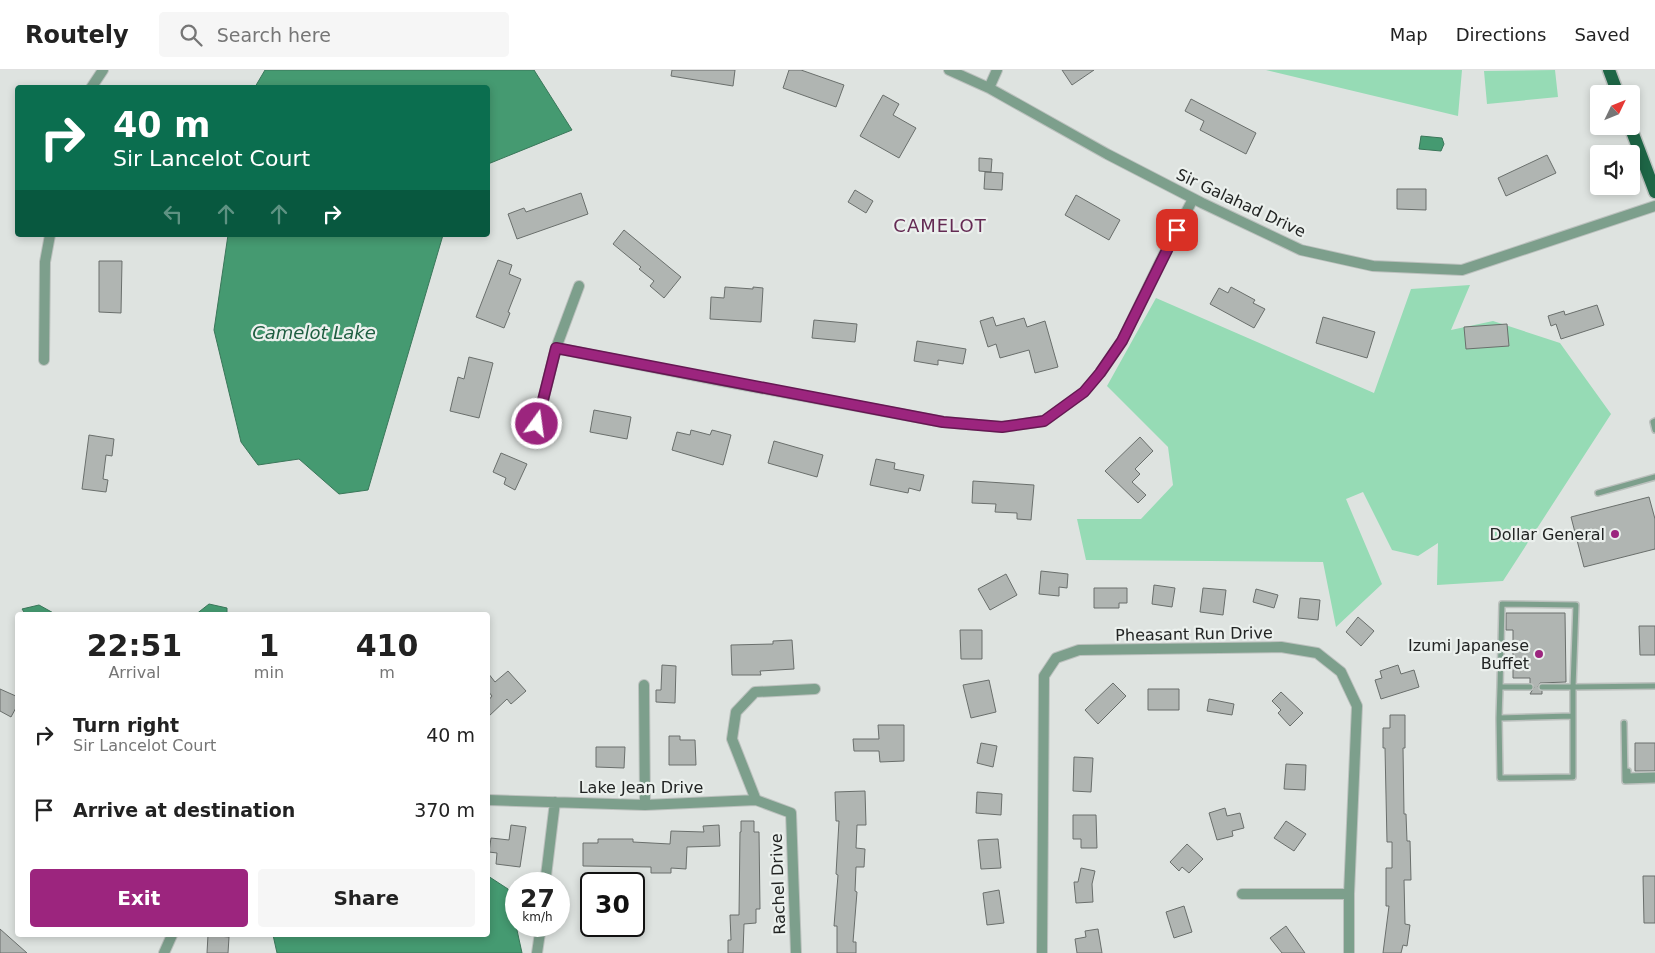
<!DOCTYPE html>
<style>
body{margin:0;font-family:"DejaVu Sans",sans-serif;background:#f6f6f6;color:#222;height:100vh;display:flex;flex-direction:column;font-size:19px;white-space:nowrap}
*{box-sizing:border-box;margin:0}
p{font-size:16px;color:#767676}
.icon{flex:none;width:28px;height:28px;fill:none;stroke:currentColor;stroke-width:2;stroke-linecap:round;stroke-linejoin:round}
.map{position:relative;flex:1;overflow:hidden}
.side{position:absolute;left:15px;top:542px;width:475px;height:325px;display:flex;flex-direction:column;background:#fff;border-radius:5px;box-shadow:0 2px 8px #0003}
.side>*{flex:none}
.hud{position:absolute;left:15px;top:15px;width:475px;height:152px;border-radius:5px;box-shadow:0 2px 8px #0003;background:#0b6e4f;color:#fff;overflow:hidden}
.needle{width:32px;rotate:47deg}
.buttons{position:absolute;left:1590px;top:15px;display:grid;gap:10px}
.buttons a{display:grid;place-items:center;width:50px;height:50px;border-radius:5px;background:#fff;box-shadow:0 2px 8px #0003;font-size:25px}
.speed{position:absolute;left:505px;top:802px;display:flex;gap:10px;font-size:25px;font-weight:700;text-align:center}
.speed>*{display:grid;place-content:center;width:65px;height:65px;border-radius:50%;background:#fff;box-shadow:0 2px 8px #0003;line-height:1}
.speed small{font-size:12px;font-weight:400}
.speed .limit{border:2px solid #111;border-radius:8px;background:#fff;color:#111}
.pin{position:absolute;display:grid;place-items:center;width:42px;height:42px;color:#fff;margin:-21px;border-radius:10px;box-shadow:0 2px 8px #0006}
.me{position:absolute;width:55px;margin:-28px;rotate:14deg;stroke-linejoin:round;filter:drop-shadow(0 0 4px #0008)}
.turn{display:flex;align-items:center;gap:18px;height:105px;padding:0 15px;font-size:22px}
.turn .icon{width:65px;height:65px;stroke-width:2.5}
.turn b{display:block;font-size:35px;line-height:42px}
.lanes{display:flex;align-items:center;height:48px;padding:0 15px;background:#0003;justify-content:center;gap:25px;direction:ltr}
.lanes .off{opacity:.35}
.eta{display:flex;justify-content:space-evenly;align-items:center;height:85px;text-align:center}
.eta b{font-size:30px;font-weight:700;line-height:35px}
.action{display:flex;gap:10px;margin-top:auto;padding:10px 15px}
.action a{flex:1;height:58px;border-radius:5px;background:#9c257e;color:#fff;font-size:20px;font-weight:700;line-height:58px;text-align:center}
.action a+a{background:#f6f6f6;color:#222}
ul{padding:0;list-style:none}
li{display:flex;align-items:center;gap:15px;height:75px;padding:0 15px}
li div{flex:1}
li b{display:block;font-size:19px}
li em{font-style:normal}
header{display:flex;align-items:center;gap:30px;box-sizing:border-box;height:70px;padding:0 25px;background:#fff;border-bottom:1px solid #e0e0e0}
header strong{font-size:24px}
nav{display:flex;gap:28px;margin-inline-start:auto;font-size:18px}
.search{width:350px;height:45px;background:#f6f6f6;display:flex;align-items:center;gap:12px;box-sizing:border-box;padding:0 18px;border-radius:5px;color:#767676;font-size:19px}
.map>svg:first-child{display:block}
.green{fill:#96dbb5}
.water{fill:#459a71;stroke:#3a775a}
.building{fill:#b0b5b2;stroke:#6a6f6c}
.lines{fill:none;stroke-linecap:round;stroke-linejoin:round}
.service-casing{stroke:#bcc1be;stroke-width:8}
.minor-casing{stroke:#bcc1be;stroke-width:12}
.primary-casing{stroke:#bcc1be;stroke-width:15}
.service{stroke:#7d9f8c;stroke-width:5}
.minor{stroke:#7d9f8c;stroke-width:10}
.primary{stroke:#1e6646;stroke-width:12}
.route-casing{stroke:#651852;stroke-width:12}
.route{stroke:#9c257e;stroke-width:9}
.poi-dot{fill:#9c257e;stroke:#ebf0ed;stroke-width:2}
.labels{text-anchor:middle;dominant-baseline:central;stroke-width:4.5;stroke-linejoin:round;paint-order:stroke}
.street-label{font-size:16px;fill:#222423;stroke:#ebf0ed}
.poi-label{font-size:16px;fill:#222423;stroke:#ebf0ed;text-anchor:end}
.neighbourhood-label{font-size:18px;letter-spacing:1px;fill:#642a53;stroke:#ebf0ed}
.water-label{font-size:18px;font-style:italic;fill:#1f5e41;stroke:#ebf0ed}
</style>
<header>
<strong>Routely</strong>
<div class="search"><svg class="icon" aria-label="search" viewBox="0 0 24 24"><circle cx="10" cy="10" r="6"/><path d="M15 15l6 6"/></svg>Search here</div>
<nav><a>Map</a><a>Directions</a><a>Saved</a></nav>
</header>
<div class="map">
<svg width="1655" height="883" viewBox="0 0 1655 883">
<rect width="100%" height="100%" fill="#dee3e0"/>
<path class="green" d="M1266,0H1462L1458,46Z
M1555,0L1558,27L1487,34L1484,1Z
M1470,215L1451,260L1493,251L1560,273L1611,344L1503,511L1437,515L1438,473L1418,486L1392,480L1363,422L1346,429L1382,514L1336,557L1323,492L1086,490L1077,449H1141L1173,415L1168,377L1107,316L1156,228L1374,323L1411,219Z"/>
<path class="water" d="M265,0H534L572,60L488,94V18L255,17Z
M1421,66L1442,68L1444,74L1441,81L1419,79Z
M228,165H443L368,420L339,424L299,389L258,395L241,372L214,260Z
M209,534L227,538V545H195Z
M39,535L57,545H26L22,539Z
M488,806L508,819L522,883H277L273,865H488Z"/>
<path class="building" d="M672,0H735L733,16L671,6Z
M789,0H801L844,15L836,37L783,18Z
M1062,0H1094L1072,15Z
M883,25L899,34L893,45L916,58L899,88L860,66Z
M1191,29L1256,63L1246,84L1200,60L1204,51L1185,41Z
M1547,85L1556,103L1506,126L1498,108Z
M979,88L992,89L991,102L979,101Z
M985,102L1003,103L1002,120L984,119Z
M1397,119H1426V140L1397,139Z
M855,120L873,131L866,143L848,132Z
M581,123L588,144L517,169L508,144L524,138L526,142Z
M1076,125L1120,150L1109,170L1065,145Z
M624,160L681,207L664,228L650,216L654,211L639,199L641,197L613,174Z
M498,190L512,195L509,204L521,209L508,242L510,243L504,258L476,247Z
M99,191H122L121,243L99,242Z
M725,217L753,219V217L763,218L761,252L710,249L711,227L724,228Z
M1231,217L1255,230L1253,233L1265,239L1254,258L1210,234L1219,218L1228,223Z
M1597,235L1604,255L1561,269L1556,254L1551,256L1548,246L1564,241L1565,245Z
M993,247L996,256L1024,248L1027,257L1045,251L1058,297L1035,303L1029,280L1000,288L996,274L988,277L980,251Z
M1323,247L1375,262L1367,288L1316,273Z
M814,250L857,254L855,272L812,268Z
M1507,254L1509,276L1466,279L1464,257Z
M917,271L966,279L963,294L938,290V295L914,291Z
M469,287L493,293L479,348L450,341L458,307L464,309Z
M594,340L631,347L627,369L590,362Z
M691,360L710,365L712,360L731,365L723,395L672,380L677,362L690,365Z
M89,365L114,369L112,386L106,385L103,409L108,410L106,422L82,419Z
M1140,367L1153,381L1135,399L1140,404L1132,412L1146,425L1138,433L1105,401Z
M774,371L823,385L817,407L768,393Z
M501,383L527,394L515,420L504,414L506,408L493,402Z
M876,389L895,393L894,399L924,405L920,421L909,418L908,423L870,415Z
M973,411L1034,415L1031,450L1017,449V443L995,442L996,434L972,433Z
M1649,427L1655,449V479L1584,497L1571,447Z
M1041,501L1068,504L1067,518L1059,517V526L1039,524Z
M1006,504L1017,525L990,540L978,519Z
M1154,515L1175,518L1172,537L1152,534Z
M1094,518H1127V533H1119V538H1094Z
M1203,518L1226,520L1223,545L1200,542Z
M1256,519L1278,525L1274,538L1253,532Z
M1300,528L1320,530L1318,550L1298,548Z
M1506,543H1565L1566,612L1540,613L1538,617L1542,621V624H1530L1534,617L1530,613V608H1513V560H1506Z
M1358,547L1374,561L1361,576L1346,562Z
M1639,556H1655V585H1640Z
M960,560H982V589H961Z
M792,570L794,599L760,601L761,605H732L731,575L773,574V571Z
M662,595L676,596L675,633L656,632V620H661Z
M1398,595L1401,604L1414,600L1419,617L1381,629L1375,610L1382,608L1380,601Z
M508,601L526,621L511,634L507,629L488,647V631L492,626L488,621V603L495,612Z
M989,610L996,642L971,648L963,615Z
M1113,613L1126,626L1098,654L1085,640Z
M0,619L18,627V634L11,647L0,641Z
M1148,619H1179V640H1148Z
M1281,622L1303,643L1290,656L1278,643L1281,640L1272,631Z
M1209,629L1234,634L1232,645L1207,641Z
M1390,645H1405V678H1403L1404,744H1406L1407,771H1410L1411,810H1404L1405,854L1410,855L1407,876L1403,875L1401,883H1383L1389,836H1386V798H1392V772H1387L1385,678H1383V658H1390Z
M878,655H904V691L880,692L879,681H854L853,669H879Z
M669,666H680V670H695L696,695H669Z
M981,673L997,676L993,697L977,693Z
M1635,673H1655V701H1635Z
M596,677H625L624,698L596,697Z
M1074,687L1093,688L1091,722L1073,721Z
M1286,694L1306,695L1305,720L1284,719Z
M865,721L866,755H857L856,778L865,779L864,797H856L855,821L857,822L853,872H856V883H837V856H834L838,805L836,804L839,751H836L835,722Z
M977,722L1002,724L1001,745L976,743Z
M1225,738L1227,746L1240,743L1244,758L1232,761L1233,766L1217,770L1209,743Z
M1073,745H1096L1097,778H1081V769H1073Z
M741,751H754V762H759L760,839H756V853L744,854L743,883H728V870H731L730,845H739L740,762H741Z
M1286,751L1306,764L1294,781L1274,768Z
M511,755L526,757L520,797L496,794L497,783L489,782L491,768L509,770Z
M719,755L720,776L687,777L686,799L671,798V803H651V797L583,796V773H598V769H633V772L670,774L671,761L704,762L703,756Z
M998,769L1001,798L981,799L978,770Z
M1187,774L1203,789L1189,803L1182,797L1179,801L1170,792Z
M1081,798L1095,801L1092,814L1093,832L1076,833L1074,812H1078Z
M1643,806H1655V853H1644Z
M999,820L1004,853L987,855L983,823Z
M1184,836L1192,862L1174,868L1166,842Z
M1286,856L1305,883H1282L1270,868Z
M0,859L27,883H0Z
M1098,859L1102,883H1077L1075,869L1086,867L1085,861Z
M208,865L229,867L228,883H207Z"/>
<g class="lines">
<g class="service-casing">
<path id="service" d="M1655,351L1653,352L1655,360
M1598,423L1655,407
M1500,617L1502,534L1576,535L1573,617H1542
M1573,646L1499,648L1500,708L1573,707V617L1655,616
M1499,648L1500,617H1530
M1624,653L1625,711L1655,710
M1628,701V706L1655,705"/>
</g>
<g class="minor-casing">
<path id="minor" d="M949,0L989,18L1107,84L1202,133L1301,180L1373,196L1462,200L1655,136
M91,18L103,0
M989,18L997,0
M556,278L722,311L943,352L1002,357L1044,351L1084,322L1100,303L1122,271L1160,192L1193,129
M44,290L45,192L50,165
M537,354L556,278L579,216
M644,615L645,735
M488,730L645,735L756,730L791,743L796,883
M756,730L732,669L736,642L755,622L815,619
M545,814L555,732
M1242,824H1349
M164,883L172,865
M537,883L541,856
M1042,883L1044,606L1056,588L1079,580L1281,577L1317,583L1341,602L1357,636L1349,824V883"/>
</g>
<g class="primary-casing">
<path id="primary" d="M1609,0L1618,24
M1630,56L1655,122"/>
</g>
<use href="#service" class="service"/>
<use href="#minor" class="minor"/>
<use href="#primary" class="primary"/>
</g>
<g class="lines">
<g class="route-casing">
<path id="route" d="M537,354L556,278L943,352L1002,357L1044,351L1084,322L1100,303L1122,271L1177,160"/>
</g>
<use href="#route" class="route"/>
</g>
<g class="poi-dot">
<circle cx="1615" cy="464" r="5"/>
<circle cx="1539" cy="584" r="5"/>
</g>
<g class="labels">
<g class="street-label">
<text transform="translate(1241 133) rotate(25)">Sir Galahad Drive</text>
<text transform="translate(1194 564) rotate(-1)">Pheasant Run Drive</text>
<text x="641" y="717">Lake Jean Drive</text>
<text transform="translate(778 814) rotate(-92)">Rachel Drive</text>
</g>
<g class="poi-label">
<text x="1605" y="464">Dollar General</text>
<text x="1529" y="575">Izumi Japanese<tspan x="1529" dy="18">Buffet</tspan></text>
</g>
<g class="neighbourhood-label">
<text x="940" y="155">CAMELOT</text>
</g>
<g class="water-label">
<text x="314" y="262">Camelot Lake</text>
</g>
</g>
</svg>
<div class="buttons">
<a><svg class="needle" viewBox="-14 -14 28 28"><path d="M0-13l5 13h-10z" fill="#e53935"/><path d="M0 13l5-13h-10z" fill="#767676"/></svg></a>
<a><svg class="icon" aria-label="sound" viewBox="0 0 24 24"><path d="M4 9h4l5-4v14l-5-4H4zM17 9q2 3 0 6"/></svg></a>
</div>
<div class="speed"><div>27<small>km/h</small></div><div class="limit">30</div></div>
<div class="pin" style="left:1177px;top:160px;background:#d93025"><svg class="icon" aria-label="arrive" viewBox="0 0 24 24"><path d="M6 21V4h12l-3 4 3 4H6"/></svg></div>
<svg class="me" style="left:537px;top:354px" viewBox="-20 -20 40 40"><circle r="17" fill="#9c257e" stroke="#fff" stroke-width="3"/><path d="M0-11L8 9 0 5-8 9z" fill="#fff"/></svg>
<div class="hud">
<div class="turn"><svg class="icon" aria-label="right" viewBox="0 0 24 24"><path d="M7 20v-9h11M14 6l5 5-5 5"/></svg><div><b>40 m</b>Sir Lancelot Court</div></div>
<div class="lanes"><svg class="icon off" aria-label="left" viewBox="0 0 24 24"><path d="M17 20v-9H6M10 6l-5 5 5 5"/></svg><svg class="icon off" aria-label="ahead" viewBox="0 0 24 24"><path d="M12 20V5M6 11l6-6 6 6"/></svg><svg class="icon off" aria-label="ahead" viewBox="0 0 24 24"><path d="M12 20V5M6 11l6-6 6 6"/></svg><svg class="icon" aria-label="right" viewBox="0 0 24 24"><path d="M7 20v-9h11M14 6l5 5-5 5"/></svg></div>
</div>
<section class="side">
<div class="eta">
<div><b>22:51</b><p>Arrival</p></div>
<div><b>1</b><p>min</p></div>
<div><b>410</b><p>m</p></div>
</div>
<ul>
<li><svg class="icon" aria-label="right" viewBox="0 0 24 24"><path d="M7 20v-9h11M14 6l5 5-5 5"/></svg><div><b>Turn right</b><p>Sir Lancelot Court</p></div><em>40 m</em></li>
<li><svg class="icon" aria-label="arrive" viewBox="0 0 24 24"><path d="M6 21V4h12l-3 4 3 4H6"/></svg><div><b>Arrive at destination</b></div><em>370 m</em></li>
</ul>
<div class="action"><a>Exit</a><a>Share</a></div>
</section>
</div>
